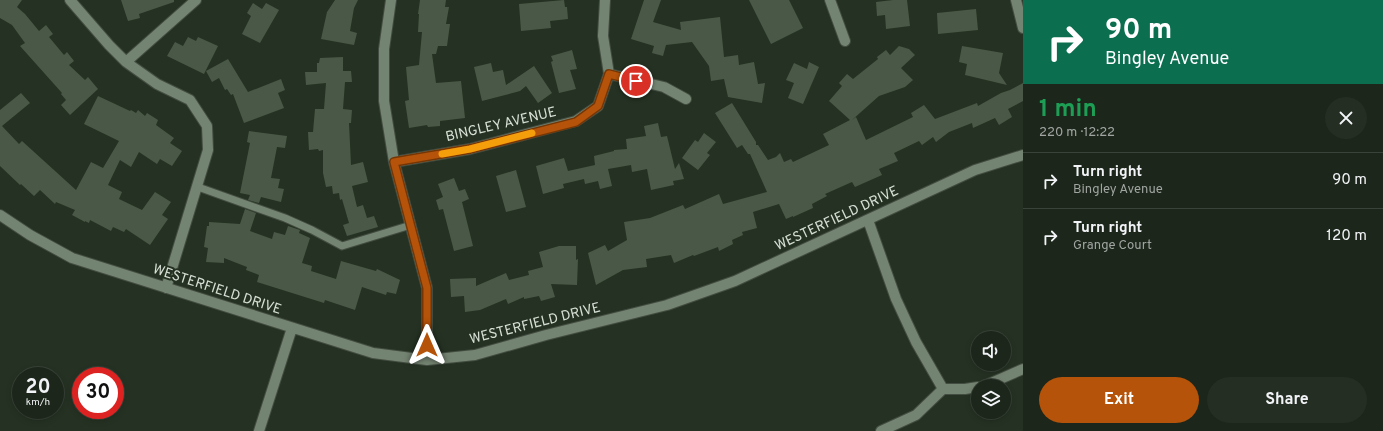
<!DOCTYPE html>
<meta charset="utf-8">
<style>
body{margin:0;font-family:Overpass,sans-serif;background:#252e23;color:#f1f3f6;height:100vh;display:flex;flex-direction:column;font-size:15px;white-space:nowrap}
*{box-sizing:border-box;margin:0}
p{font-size:13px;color:#a0a5a2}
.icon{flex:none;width:22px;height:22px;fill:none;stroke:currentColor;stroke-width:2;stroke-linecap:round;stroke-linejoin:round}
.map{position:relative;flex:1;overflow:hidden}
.sheet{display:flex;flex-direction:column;background:#1c261a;width:360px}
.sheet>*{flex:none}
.banner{background:#0b6e4f;color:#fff;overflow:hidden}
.buttons{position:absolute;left:971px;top:331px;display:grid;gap:8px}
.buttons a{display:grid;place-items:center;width:40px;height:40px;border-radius:50%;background:#1c261a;box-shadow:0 2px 6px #0003,0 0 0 1px #3a4339;font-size:20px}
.speed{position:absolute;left:12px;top:367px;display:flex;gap:8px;font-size:20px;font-weight:700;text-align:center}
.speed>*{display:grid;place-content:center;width:52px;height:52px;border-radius:50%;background:#1c261a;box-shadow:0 2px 6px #0003,0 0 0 1px #3a4339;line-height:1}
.speed small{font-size:10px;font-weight:400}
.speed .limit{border:6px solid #d22;background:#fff;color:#111}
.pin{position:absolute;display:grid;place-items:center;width:34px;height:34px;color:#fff;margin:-17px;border:2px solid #fff;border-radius:50%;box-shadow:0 1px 4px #0007}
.me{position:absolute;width:44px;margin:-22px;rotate:0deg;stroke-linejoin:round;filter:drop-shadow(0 0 3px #0008)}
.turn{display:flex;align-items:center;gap:14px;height:84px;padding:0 16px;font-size:18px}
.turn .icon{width:52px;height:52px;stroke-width:2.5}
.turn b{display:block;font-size:28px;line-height:34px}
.round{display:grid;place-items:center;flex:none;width:42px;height:42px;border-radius:21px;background:#252e23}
.summary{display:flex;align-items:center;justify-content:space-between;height:68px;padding:0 16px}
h1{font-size:24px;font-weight:700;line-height:30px;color:#1e9e55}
.cta{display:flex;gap:8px;margin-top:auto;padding:8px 16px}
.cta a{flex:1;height:46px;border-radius:24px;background:#b45309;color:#fff;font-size:16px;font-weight:700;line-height:46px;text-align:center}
.cta a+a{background:#252e23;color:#f1f3f6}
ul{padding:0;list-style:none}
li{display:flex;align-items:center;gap:12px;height:56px;padding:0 16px;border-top:1px solid #3a4339}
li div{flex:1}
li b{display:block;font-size:15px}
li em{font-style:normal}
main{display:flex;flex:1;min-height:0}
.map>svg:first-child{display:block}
.building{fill:#4a5847}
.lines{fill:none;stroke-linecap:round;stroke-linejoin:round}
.lane-casing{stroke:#434d41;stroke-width:9}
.street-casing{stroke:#434d41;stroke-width:12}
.lane{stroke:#748472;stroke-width:7}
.street{stroke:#748472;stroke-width:10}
.route-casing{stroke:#753606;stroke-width:10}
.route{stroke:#b45309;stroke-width:7}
.slow{stroke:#f59e0b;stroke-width:7}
.labels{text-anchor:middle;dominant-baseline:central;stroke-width:4;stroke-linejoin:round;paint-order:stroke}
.street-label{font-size:14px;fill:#d8e0d6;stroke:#253223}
</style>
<main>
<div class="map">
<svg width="1023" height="431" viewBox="0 0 1023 431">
<rect width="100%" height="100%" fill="#253223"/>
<path class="building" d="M0,0H22L17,7L25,14L39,31L46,25L53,34L49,37L64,55L67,52L74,61L69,65L85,80L88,77L98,89L70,115L61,105L66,100L61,94L62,93L20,46L25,43L12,25L0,18Z
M121,0H174V2L139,14L140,18L128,21Z
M335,0H358L354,8L350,31L357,33L354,45L321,39L327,12Z
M420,0H446L445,7H449L446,24H450L447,46H438L436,54H432L436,83L461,81L465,118L440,121V126L428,127L427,125L409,128L405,101L409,100L406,67L419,65L422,32H418L419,14H418Z
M564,0L565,7H567L568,19L550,21L551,28L521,31L519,4Z
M644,0H661L653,22L681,30L680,22L720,17L724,57L738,55L739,65L754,62L758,84L765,83L762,103L728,97L724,79L711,81L709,66L692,42L666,45L663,56L652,53L654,46L631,39Z
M749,0H789L803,28L771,44Z
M893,0H907L910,26L886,29L885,15L877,16L876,2Z
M253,3L262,9L266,3L279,10L260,43L242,34L251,16L247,13Z
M976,9L978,30L938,34L937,13Z
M188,37L196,41L198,37L218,46L204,74L167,56L175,42L183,46Z
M899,46L909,49L915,55L901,68L913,80L905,87L879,96L852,120L856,117L866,140L913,117L911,113L924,105L935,119L977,103L978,106L1001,93L1010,90L1023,83V101L1008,109L1012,117L999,125L995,118L973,128L972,123L949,132L936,142L933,137L922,145L919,141L894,153L898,161L879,169L882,175L855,187L852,182L825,194L827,196L812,204L813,208L793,217V216L786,219L779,204L753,212L757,228L742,232L743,235L732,240L733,244L719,251L718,247L694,256L693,255L674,263L671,255L646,259L647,267L623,270L596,285L588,253L605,245L608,251L627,240L624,222L650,218L683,205L685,209L719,194L723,204L767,192L750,154H748L742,145L737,148L715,113L732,103L756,142V145H758L768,160L776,157L780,153L784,162L791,159L793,162L829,145L823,134L850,120L829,101L842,86L839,83L847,74L853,79L878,59L877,57L886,50L890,55Z
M962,46L1003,53L999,73L1007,85L965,75L967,64L959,62Z
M572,50L577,69L570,70L576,89L559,93L551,62L553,61L551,56Z
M343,57V71H351L352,82H345L343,109L352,110L351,123H349L351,165L363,162L368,182L352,186L357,207L363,205L367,218L374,216L378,227L347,236L343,225L349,223L342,199L340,200L339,193L333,194L332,186L326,187L323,173V150L319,151L318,149L309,150L308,132H313L315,109H324L326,83L306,85L305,72H317V63H319L320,58Z
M228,59L248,92L281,79L285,90L278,93L284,108L244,123L233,94L231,95L227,89L225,90L219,78L212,82L206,71Z
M809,62L819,67L803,104L788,98L794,83L786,80L794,63L807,69Z
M491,63L493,72L503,70L506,85L534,66L552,93L538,103L526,86L520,91L482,101L474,67Z
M21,93L30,103L2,126L19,144L22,141L76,190L91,162L103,168L119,141L84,124L98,96L130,111L131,110L136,113L138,110L145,116L147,113L158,120L156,125L174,138L170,143L182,151L172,166L160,159L157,164L139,152L131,167L120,160L108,185L122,192L119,199L142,210L155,192L171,202L162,215L168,219L150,245L126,229L124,232L113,227L111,231L90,220L89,223L85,221V222L72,215L75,210L56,202L55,204L40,190L34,196L21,184L20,185L0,166V110Z
M658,123L661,137L667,136L675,169L679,163L684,179L673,181L674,185L651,190L647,169L632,172L631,165L608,169L612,186L600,189L598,181L585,184L584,179L563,184L564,188L543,194L536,166L564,158L568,171L595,165L594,156L614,151V150L627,149L626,139L646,136L644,126Z
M249,131L287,136L285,148L277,147L271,178L280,179L278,188L284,189L281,202L261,197L259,203L248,200L250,195L240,193L250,143L247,142Z
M704,133L716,142L707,153L710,155L698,170L682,158L695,140L698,142Z
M516,170L526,207L506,212L496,176Z
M454,178L459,191L465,189L469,199L462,202L473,246L454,251L443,209L439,210L436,200L443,197L438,184Z
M245,209L256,213L250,231L272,239L274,232L285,235L288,226L300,230L299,233L310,238L302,263L312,266L311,271L336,279L341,261L376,271L377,269L400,280L396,294L387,292L386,295L362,287L355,310L325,300L324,303L257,282L259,275L246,270L247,267L224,258V263L206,262L208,248L204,247L207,226H209V222L240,224Z
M559,246H576V260L578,259L577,285L551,284L555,297L541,301L539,296L524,299V297L508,304L506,299L480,310L465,312L464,296L451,297L450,279L476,278V286L506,273L509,280L529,275L528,271L543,267L539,252Z"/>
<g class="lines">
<g class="lane-casing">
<path id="lane" d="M198,187L285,218L312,230L342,246L411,225"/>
</g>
<g class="street-casing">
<path id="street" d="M70,0L109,45L126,62L157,84L190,100L207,126L208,150L166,288
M391,0L384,49V101L394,162L427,288V360
M830,0L845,41
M1016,0L1023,28
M126,62L196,0
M609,74L664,87L686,99
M394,162L470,149L576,121L598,106L609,74L603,36L605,0
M0,215L30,235L72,258L373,353L427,360L475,355L546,335L667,305L735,281L975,170L1023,155
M868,220L896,299L916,342L943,389
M984,386L1023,369
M943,389H965L978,387
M259,431L292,328
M881,431L916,415L943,389"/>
</g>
<use href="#lane" class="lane"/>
<use href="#street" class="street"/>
</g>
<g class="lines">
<g class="route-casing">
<path id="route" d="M427,345V288L394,162L470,149L576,122L598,106L609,74L636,81"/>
</g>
<use href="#route" class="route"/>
<path class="slow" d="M442,154L470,149L532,133"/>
</g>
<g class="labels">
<g class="street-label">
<text transform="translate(501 125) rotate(-13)">BINGLEY AVENUE</text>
<text transform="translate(837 219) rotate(-25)">WESTERFIELD DRIVE</text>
<text transform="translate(217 290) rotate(18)">WESTERFIELD DRIVE</text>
<text transform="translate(535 324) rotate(-14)">WESTERFIELD DRIVE</text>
</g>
</g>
</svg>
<div class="buttons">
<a><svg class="icon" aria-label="sound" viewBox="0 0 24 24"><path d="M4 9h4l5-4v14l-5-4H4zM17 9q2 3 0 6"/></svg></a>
<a><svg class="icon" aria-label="layers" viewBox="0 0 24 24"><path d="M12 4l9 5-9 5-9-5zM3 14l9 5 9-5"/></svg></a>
</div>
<div class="speed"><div>20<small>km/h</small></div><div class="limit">30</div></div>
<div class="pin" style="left:636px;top:81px;background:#d93025"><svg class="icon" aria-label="arrive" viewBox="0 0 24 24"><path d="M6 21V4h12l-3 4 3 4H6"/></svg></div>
<svg class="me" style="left:427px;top:345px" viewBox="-20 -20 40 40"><path d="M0-17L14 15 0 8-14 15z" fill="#b45309" stroke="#fff" stroke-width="4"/></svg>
</div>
<section class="sheet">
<div class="banner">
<div class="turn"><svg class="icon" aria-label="right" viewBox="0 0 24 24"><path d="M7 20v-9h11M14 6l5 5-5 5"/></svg><div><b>90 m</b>Bingley Avenue</div></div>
</div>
<div class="summary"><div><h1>1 min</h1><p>220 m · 12:22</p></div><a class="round"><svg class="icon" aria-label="close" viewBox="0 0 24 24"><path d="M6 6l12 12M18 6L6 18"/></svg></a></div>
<ul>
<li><svg class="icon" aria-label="right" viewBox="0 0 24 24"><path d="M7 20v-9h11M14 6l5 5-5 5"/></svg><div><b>Turn right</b><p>Bingley Avenue</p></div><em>90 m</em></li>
<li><svg class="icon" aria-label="right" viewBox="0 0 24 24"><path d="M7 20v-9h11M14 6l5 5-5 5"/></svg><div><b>Turn right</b><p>Grange Court</p></div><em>120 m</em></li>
</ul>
<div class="cta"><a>Exit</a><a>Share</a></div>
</section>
</main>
